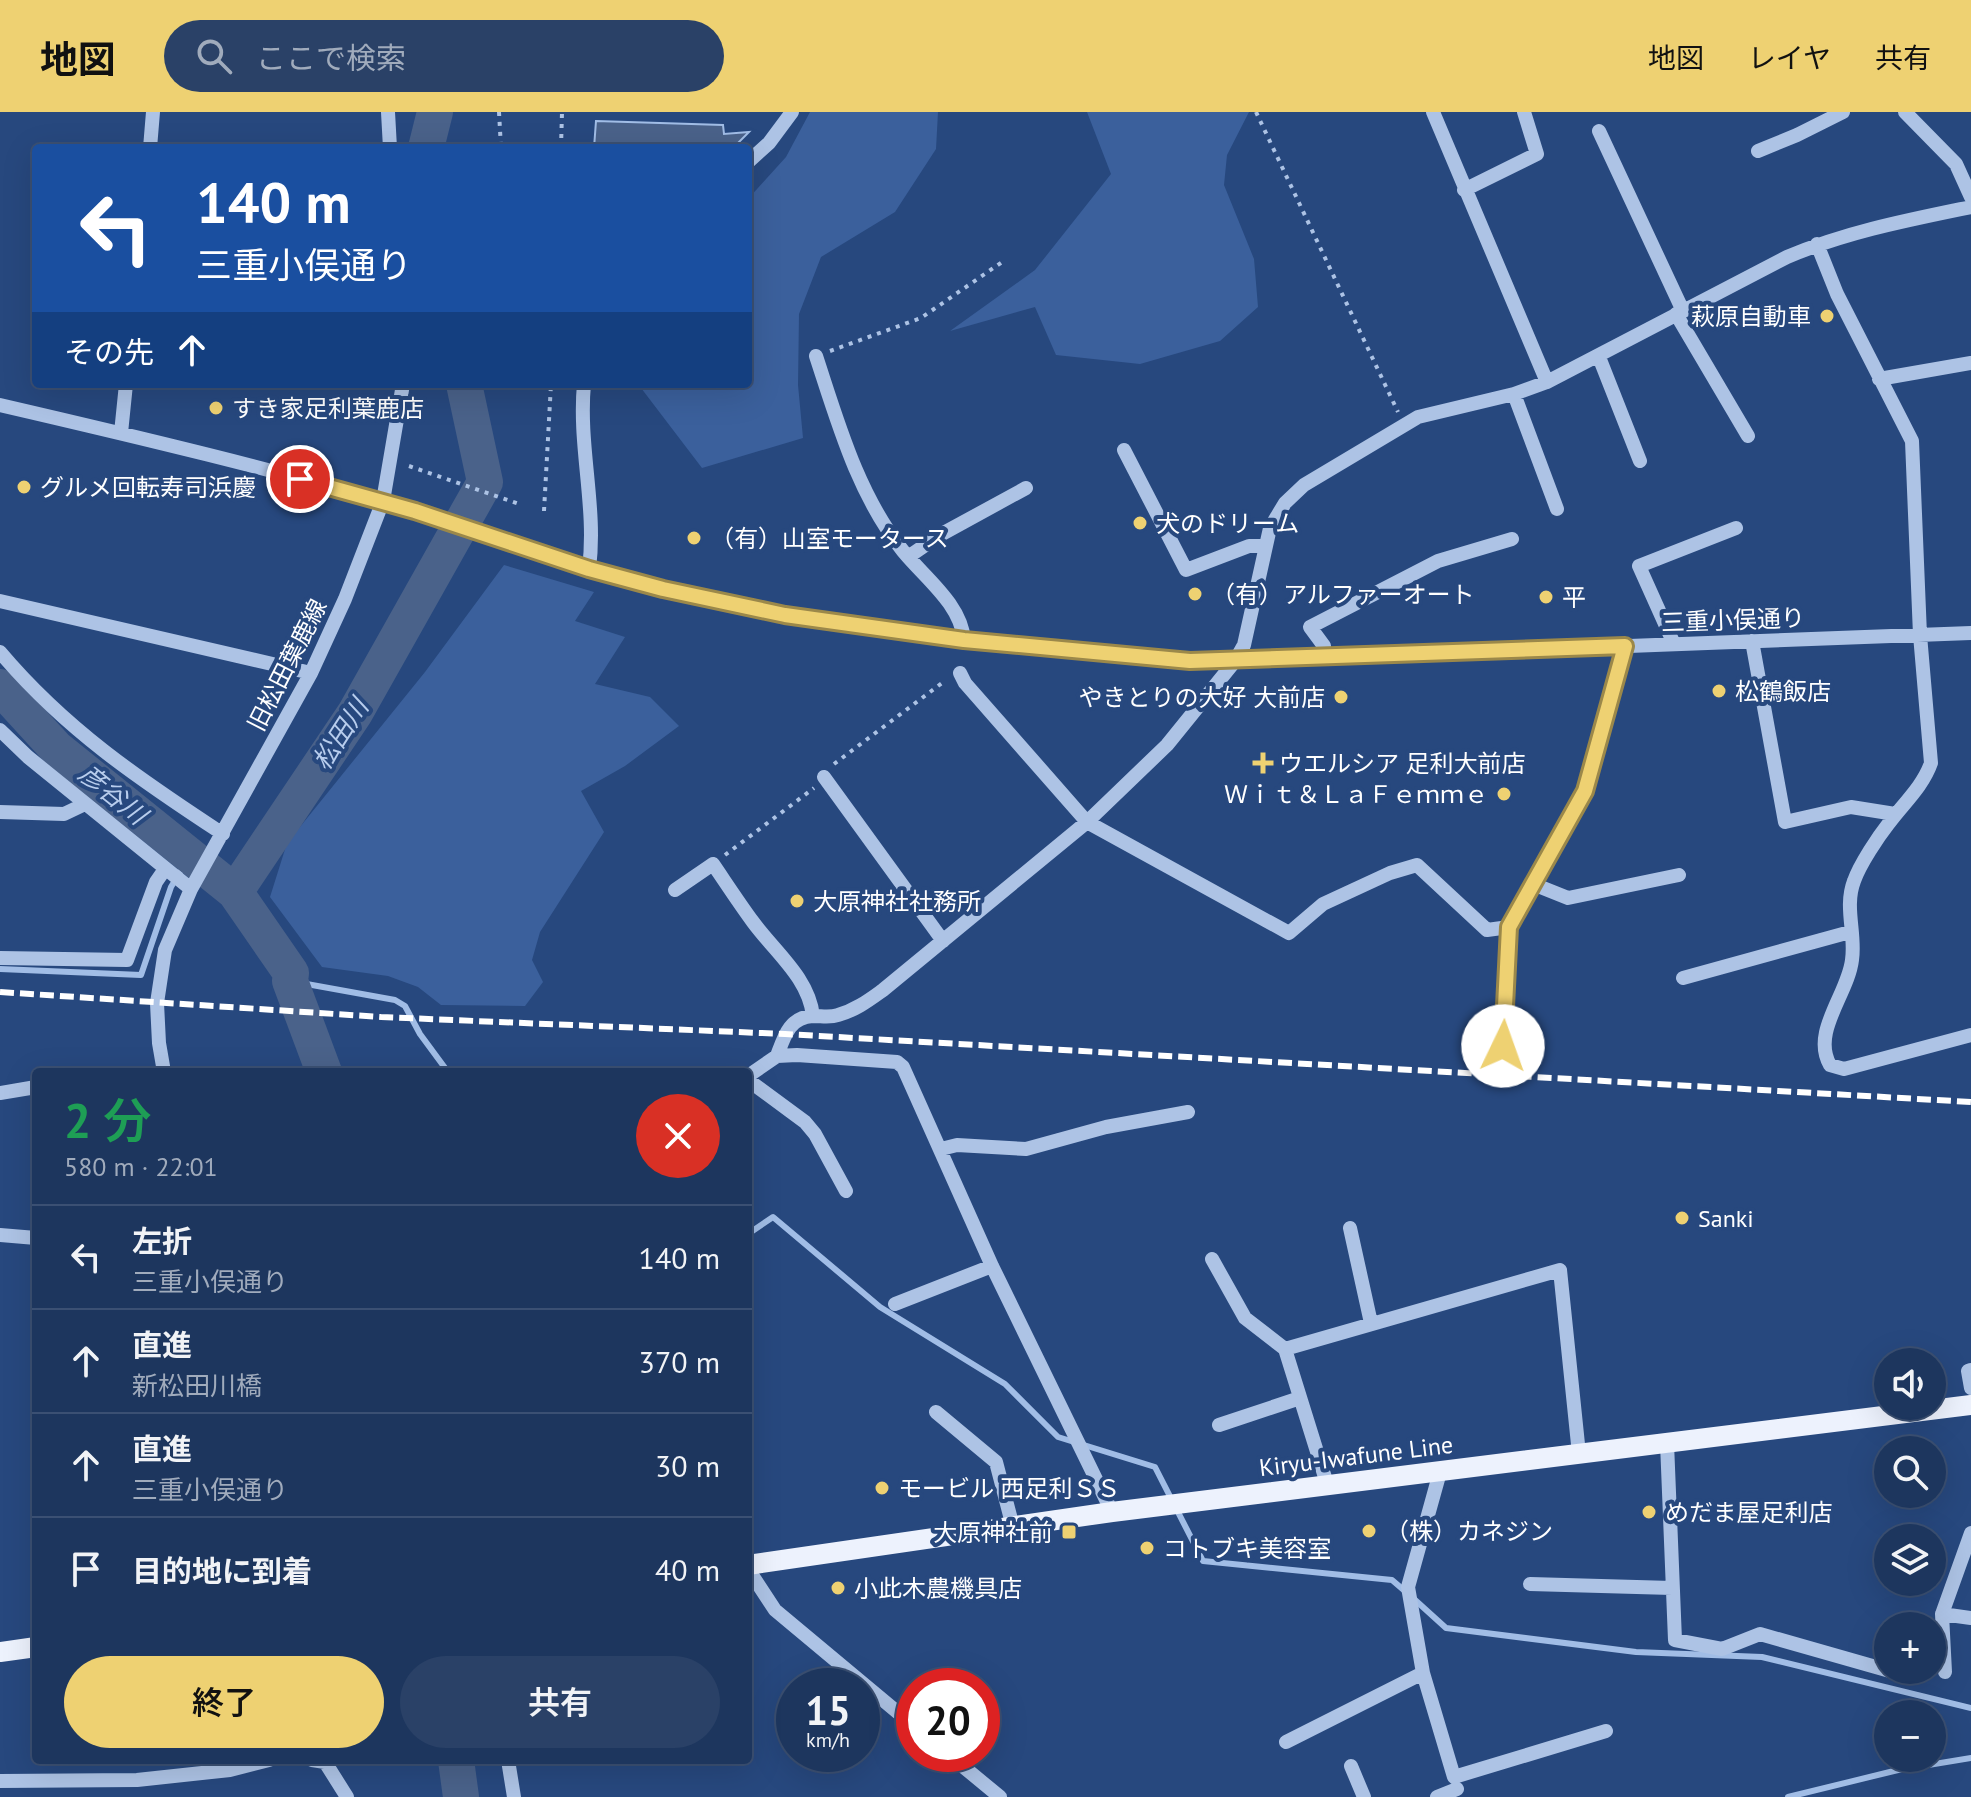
<!DOCTYPE html>
<html lang="ja">
<meta charset="utf-8">
<style>
body{margin:0;font-family:"PT Sans","Noto Sans JP",sans-serif;background:#2a4167;color:#f1f3f6;height:100vh;display:flex;flex-direction:column;font-size:30px;white-space:nowrap}
*{box-sizing:border-box;margin:0}
p{font-size:26px;color:#a0abbc}
.icon{flex:none;width:44px;height:44px;fill:none;stroke:currentColor;stroke-width:2;stroke-linecap:round;stroke-linejoin:round}
.map{position:relative;flex:1;overflow:hidden}
.drawer{position:absolute;left:32px;top:956px;width:720px;height:696px;display:flex;flex-direction:column;background:#1d365e;border-radius:8px;box-shadow:0 8px 32px #0002,0 0 0 2px #3b5073}
.drawer>*{flex:none}
.hud{position:absolute;left:32px;top:32px;width:720px;height:244px;border-radius:8px;box-shadow:0 8px 32px #0002,0 0 0 2px #3b5073;background:#1a4fa0;color:#fff;overflow:hidden}
.tools{position:absolute;left:1874px;top:1236px;display:grid;gap:16px}
.tools a{display:grid;place-items:center;width:72px;height:72px;border-radius:50%;background:#1d365e;box-shadow:0 8px 32px #0002,0 0 0 2px #3b5073;font-size:40px}
.speed{position:absolute;left:776px;top:1556px;display:flex;gap:16px;font-size:40px;font-weight:700;text-align:center}
.speed>*{display:grid;place-content:center;width:104px;height:104px;border-radius:50%;background:#1d365e;box-shadow:0 8px 32px #0002,0 0 0 2px #3b5073;line-height:1}
.speed small{font-size:20px;font-weight:400}
.speed .limit{border:12px solid #d22;background:#fff;color:#111}
.pin{position:absolute;display:grid;place-items:center;width:68px;height:68px;color:#fff;margin:-34px;border:4px solid #fff;border-radius:50%;box-shadow:0 2px 8px #0007}
.me{position:absolute;width:88px;margin:-44px;rotate:3deg;stroke-linejoin:round;filter:drop-shadow(0 0 6px #0008)}
.turn{display:flex;align-items:center;gap:28px;height:168px;padding:0 32px;font-size:36px}
.turn .icon{width:104px;height:104px;stroke-width:2.5}
.turn b{display:block;font-size:56px;line-height:68px}
.then{display:flex;align-items:center;height:76px;padding:0 32px;background:#0003;gap:16px;font-size:30px}
.round{display:grid;place-items:center;flex:none;width:84px;height:84px;border-radius:42px;background:#2a4167}
.headline{display:flex;align-items:center;justify-content:space-between;height:136px;padding:0 32px}
h1{font-size:48px;font-weight:600;line-height:60px;color:#1e9e55}
.button{display:flex;gap:16px;margin-top:auto;padding:16px 32px}
.button a{flex:1;height:92px;border-radius:48px;background:#eed172;color:#111;font-size:32px;font-weight:600;line-height:92px;text-align:center}
.button a+a{background:#2a4167;color:#f1f3f6}
ul{padding:0;list-style:none}
li{display:flex;align-items:center;gap:24px;height:104px;padding:0 32px;border-top:2px solid #3b5073}
li div{flex:1}
li b{display:block;font-size:30px}
li em{font-style:normal}
header{display:flex;align-items:center;gap:48px;box-sizing:border-box;height:112px;padding:0 40px;background:#eed172;color:#111}
header strong{font-size:38px}
nav{display:flex;gap:44px;margin-inline-start:auto;font-size:28px}
.search{width:560px;height:72px;background:#2a4167;display:flex;align-items:center;gap:20px;box-sizing:border-box;padding:0 28px;border-radius:44px;color:#a0abbc;font-size:30px}
.map>svg:first-child{display:block}
.green{fill:#3b609c}
.water{fill:#4a628a;stroke:#a1bde6;stroke-width:2}
.lines{fill:none;stroke-linecap:round;stroke-linejoin:round}
.stream{stroke:#a1bde6;stroke-width:6}
.river{stroke:#4a628a;stroke-width:36}
.path{stroke:#adc3e5;stroke-width:4;stroke-dasharray:4 6;stroke-linecap:butt}
.minor{stroke:#adc3e5;stroke-width:14}
.major{stroke:#edf2fd;stroke-width:20}
.rail{stroke:#fff;stroke-width:6;stroke-dasharray:14 6;stroke-linecap:butt}
.route-casing{stroke:#9b884a;stroke-width:20}
.route{stroke:#eed172;stroke-width:14}
.poi-dot{fill:#eed172;stroke:#27487e;stroke-width:3}
.labels{text-anchor:middle;dominant-baseline:central;stroke-width:8;stroke-linejoin:round;paint-order:stroke}
.poi-label{font-size:24px;fill:#fff;stroke:#27487e;text-anchor:start}
.street-label{font-size:24px;fill:#fff;stroke:#27487e}
.water-label{font-size:26px;font-style:italic;fill:#b8cded;stroke:#27487e}
</style>
<header>
<strong>地図</strong>
<div class="search"><svg class="icon" aria-label="search" viewBox="0 0 24 24"><circle cx="10" cy="10" r="6"/><path d="M15 15l6 6"/></svg>ここで検索</div>
<nav><a>地図</a><a>レイヤ</a><a>共有</a></nav>
</header>
<div class="map">
<svg width="1971" height="1685" viewBox="0 0 1971 1685">
<rect width="100%" height="100%" fill="#27487e"/>
<path class="green" d="M810,0H938L936,37L895,100L821,145L799,202L798,273L803,326L702,356L638,272H748V87L786,45Z
M1087,0H1249L1227,43L1224,73L1254,147L1258,195L1220,229L1140,252L1056,243L1035,195L950,219L1035,158L1111,62Z
M504,453L594,480L575,509L625,525L595,572L650,585L679,614L625,654L581,679L604,720L540,820L532,848L543,870L525,894L441,893L418,875L388,864L322,855L270,785L287,731L425,560Z"/>
<path class="water" d="M596,9L723,13L724,22L749,20L733,36H594Z"/>
<g class="lines">
<path class="stream" d="M0,857L141,863L171,775L191,742
M290,869L395,888L405,894L420,922L448,960
M748,1122L773,1105L880,1195L1005,1272L1058,1325L1155,1355L1203,1449L1392,1468L1406,1480
M1414,1487L1446,1516L1636,1540L1762,1545L1971,1596
M1788,1685L1898,1658L1971,1646"/>
<path class="river" d="M426,36L435,0
M0,575L56,636L235,780
M324,960L290,869L291,861L235,780L355,601L485,370L464,272
M456,1648L461,1685"/>
<path class="path" d="M499,0L501,36
M1256,0L1398,300
M561,36L562,0
M830,239L921,206L1005,148
M409,354L519,392
M544,399L551,272
M834,652L946,568
M725,743L814,676
M381,956L382,960"/>
<path class="minor" d="M388,0L390,36
M1433,0L1547,270
M1905,0L1956,52L1971,85
M1599,19L1683,199
M150,36L153,0
M1758,39L1797,23L1843,0
M748,50L769,31L792,0
M1464,78L1537,42L1524,0
M1817,132L1837,182L1912,329L1920,523L1931,651C1923,674 1904,691 1889,711C1878,725 1860,752 1854,769C1844,795 1856,822 1852,848C1848,882 1811,920 1830,953L1844,957L1971,923
M1676,202L1748,324
M816,244C838,311 858,383 903,439C925,466 961,492 964,528
M1599,245L1640,349
M1879,267L1971,251
M584,272C578,334 597,395 589,457
M1514,282L1557,397
M0,293C138,325 277,358 413,398C496,423 577,455 662,477C779,506 900,521 1019,533C1091,541 1163,550 1235,549L1971,521
M121,321L126,272
M1124,338L1186,458L1249,434H1266
M908,445L940,423L1026,376
M0,489L311,561
M1752,529L1785,710L1851,695L1895,702
M1674,532L1639,454L1736,416
M0,540C65,617 139,667 223,722
M1325,546L1324,534L1310,515L1438,449L1512,427
M960,561L965,571L1087,710L1289,821L1323,792L1390,761L1417,753L1487,818L1509,815
M0,618L28,645L191,777
M824,665L943,829
M0,700L64,702L85,692
M1533,772L1568,786L1679,763
M675,778L713,752C726,771 739,791 753,810C775,840 809,866 813,904
M0,846L127,848L156,770L165,757
M1683,866L1850,820
M1503,934L1509,815L1585,679L1625,534
M777,944C784,925 789,905 813,904C822,904 830,906 838,903C856,898 869,888 883,878L1087,710L1167,633L1235,549L1244,533L1270,416L1285,391L1304,373L1418,305L1514,282L1547,270L1787,145C1846,120 1908,108 1971,95
M164,960L159,931L157,891L165,838L191,777L311,561L345,487L383,389L403,272
M748,964L777,944L797,943L897,950L903,955L992,1154L1112,1400
M748,968L805,1010L815,1022L846,1079
M0,981L36,975
M941,1037L957,1033L1026,1037L1106,1015L1188,1000
M1350,1116L1371,1211
M0,1123L36,1126
M1212,1147L1245,1206L1285,1237
M895,1192L992,1154
M1971,1258L1968,1259L1971,1276
M936,1300L996,1350L1013,1415
M1219,1313L1300,1286
M1667,1331L1675,1528L1722,1537L1760,1522L1911,1565
M1440,1360L1408,1475L1423,1561L1454,1665L1606,1619
M1328,1375L1285,1237L1560,1158L1579,1342
M748,1457L775,1498L914,1614
M1530,1472L1672,1476
M1942,1502L1971,1506
M1945,1560L1942,1502L1971,1421
M1286,1630L1423,1561
M948,1642L1000,1685
M312,1648L325,1650L347,1685
M508,1648L514,1685
M1351,1654L1364,1685
M0,1669L137,1668L230,1658L269,1648
M1437,1685L1457,1677"/>
<path class="major" d="M748,1453L1112,1400L1971,1293
M0,1540L36,1535"/>
<path class="rail" d="M0,880L381,905L785,922L1971,990"/>
</g>
<g class="lines">
<g class="route-casing">
<path id="route" d="M300,367L415,399L589,457L663,477L785,503L964,528L1190,549L1625,534L1585,679L1509,815L1503,934"/>
</g>
<use href="#route" class="route"/>
</g>
<g class="poi-dot">
<circle cx="1827" cy="204" r="8"/>
<circle cx="216" cy="296" r="8"/>
<circle cx="24" cy="375" r="8"/>
<circle cx="1140" cy="411" r="8"/>
<circle cx="694" cy="426" r="8"/>
<circle cx="1195" cy="482" r="8"/>
<circle cx="1546" cy="485" r="8"/>
<circle cx="1719" cy="579" r="8"/>
<circle cx="1341" cy="585" r="8"/>
<path d="M1259 639h8v8h8v8h-8v8h-8v-8h-8v-8h8z"/>
<circle cx="1504" cy="682" r="8"/>
<circle cx="797" cy="789" r="8"/>
<circle cx="1682" cy="1106" r="8"/>
<circle cx="882" cy="1376" r="8"/>
<circle cx="1649" cy="1400" r="8"/>
<circle cx="1369" cy="1419" r="8"/>
<rect x="1061" y="1412" width="16" height="16" rx="4"/>
<circle cx="1147" cy="1436" r="8"/>
<circle cx="838" cy="1476" r="8"/>
</g>
<g class="labels">
<g class="poi-label">
<text x="1811" y="204" text-anchor="end">萩原自動車</text>
<text x="232" y="296">すき家足利葉鹿店</text>
<text x="40" y="375">グルメ回転寿司浜慶</text>
<text x="1156" y="411">犬のドリーム</text>
<text x="710" y="426">（有）山室モータース</text>
<text x="1211" y="482">（有）アルファーオート</text>
<text x="1562" y="485">平</text>
<text x="1735" y="579">松鶴飯店</text>
<text x="1325" y="585" text-anchor="end">やきとりの大好 大前店</text>
<text x="1279" y="651">ウエルシア 足利大前店</text>
<text x="1488" y="682" text-anchor="end">Ｗｉｔ＆ＬａＦｅｍｍｅ</text>
<text x="813" y="789">大原神社社務所</text>
<text x="1698" y="1106">Sanki</text>
<text x="898" y="1376">モービル 西足利ＳＳ</text>
<text x="1665" y="1400">めだま屋足利店</text>
<text x="1385" y="1419">（株）カネジン</text>
<text x="1053" y="1420" text-anchor="end">大原神社前</text>
<text x="1163" y="1436">コトブキ美容室</text>
<text x="854" y="1476">小此木農機具店</text>
</g>
<g class="street-label">
<text transform="translate(1733 508) rotate(-2)">三重小俣通り</text>
<text transform="translate(287 553) rotate(-63)">旧松田葉鹿線</text>
<text transform="translate(1356 1344) rotate(-7)">Kiryu-Iwafune Line</text>
</g>
<g class="water-label">
<text transform="translate(340 622) rotate(-57)">松田川</text>
<text transform="translate(113 682) rotate(39)">彦谷川</text>
</g>
</g>
</svg>
<div class="tools">
<a><svg class="icon" aria-label="sound" viewBox="0 0 24 24"><path d="M4 9h4l5-4v14l-5-4H4zM17 9q2 3 0 6"/></svg></a>
<a><svg class="icon" aria-label="search" viewBox="0 0 24 24"><circle cx="10" cy="10" r="6"/><path d="M15 15l6 6"/></svg></a>
<a><svg class="icon" aria-label="layers" viewBox="0 0 24 24"><path d="M12 4l9 5-9 5-9-5zM3 14l9 5 9-5"/></svg></a>
<a>+</a>
<a>−</a>
</div>
<div class="speed"><div>15<small>km/h</small></div><div class="limit">20</div></div>
<div class="pin" style="left:300px;top:367px;background:#d93025"><svg class="icon" aria-label="arrive" viewBox="0 0 24 24"><path d="M6 21V4h12l-3 4 3 4H6"/></svg></div>
<svg class="me" style="left:1503px;top:934px" viewBox="-20 -20 40 40"><circle r="19" fill="#fff"/><path d="M0-13L10 11 0 6-10 11z" fill="#eed172"/></svg>
<div class="hud">
<div class="turn"><svg class="icon" aria-label="left" viewBox="0 0 24 24"><path d="M17 20v-9H6M10 6l-5 5 5 5"/></svg><div><b>140 m</b>三重小俣通り</div></div>
<div class="then">その先<svg class="icon" aria-label="ahead" viewBox="0 0 24 24"><path d="M12 20V5M6 11l6-6 6 6"/></svg></div>
</div>
<section class="drawer">
<div class="headline"><div><h1>2 分</h1><p>580 m · 22:01</p></div><a class="round" style="background:#d93025;color:#fff"><svg class="icon" aria-label="close" viewBox="0 0 24 24"><path d="M6 6l12 12M18 6L6 18"/></svg></a></div>
<ul>
<li><svg class="icon" aria-label="left" viewBox="0 0 24 24"><path d="M17 20v-9H6M10 6l-5 5 5 5"/></svg><div><b>左折</b><p>三重小俣通り</p></div><em>140 m</em></li>
<li><svg class="icon" aria-label="ahead" viewBox="0 0 24 24"><path d="M12 20V5M6 11l6-6 6 6"/></svg><div><b>直進</b><p>新松田川橋</p></div><em>370 m</em></li>
<li><svg class="icon" aria-label="ahead" viewBox="0 0 24 24"><path d="M12 20V5M6 11l6-6 6 6"/></svg><div><b>直進</b><p>三重小俣通り</p></div><em>30 m</em></li>
<li><svg class="icon" aria-label="arrive" viewBox="0 0 24 24"><path d="M6 21V4h12l-3 4 3 4H6"/></svg><div><b>目的地に到着</b></div><em>40 m</em></li>
</ul>
<div class="button"><a>終了</a><a>共有</a></div>
</section>
</div>
